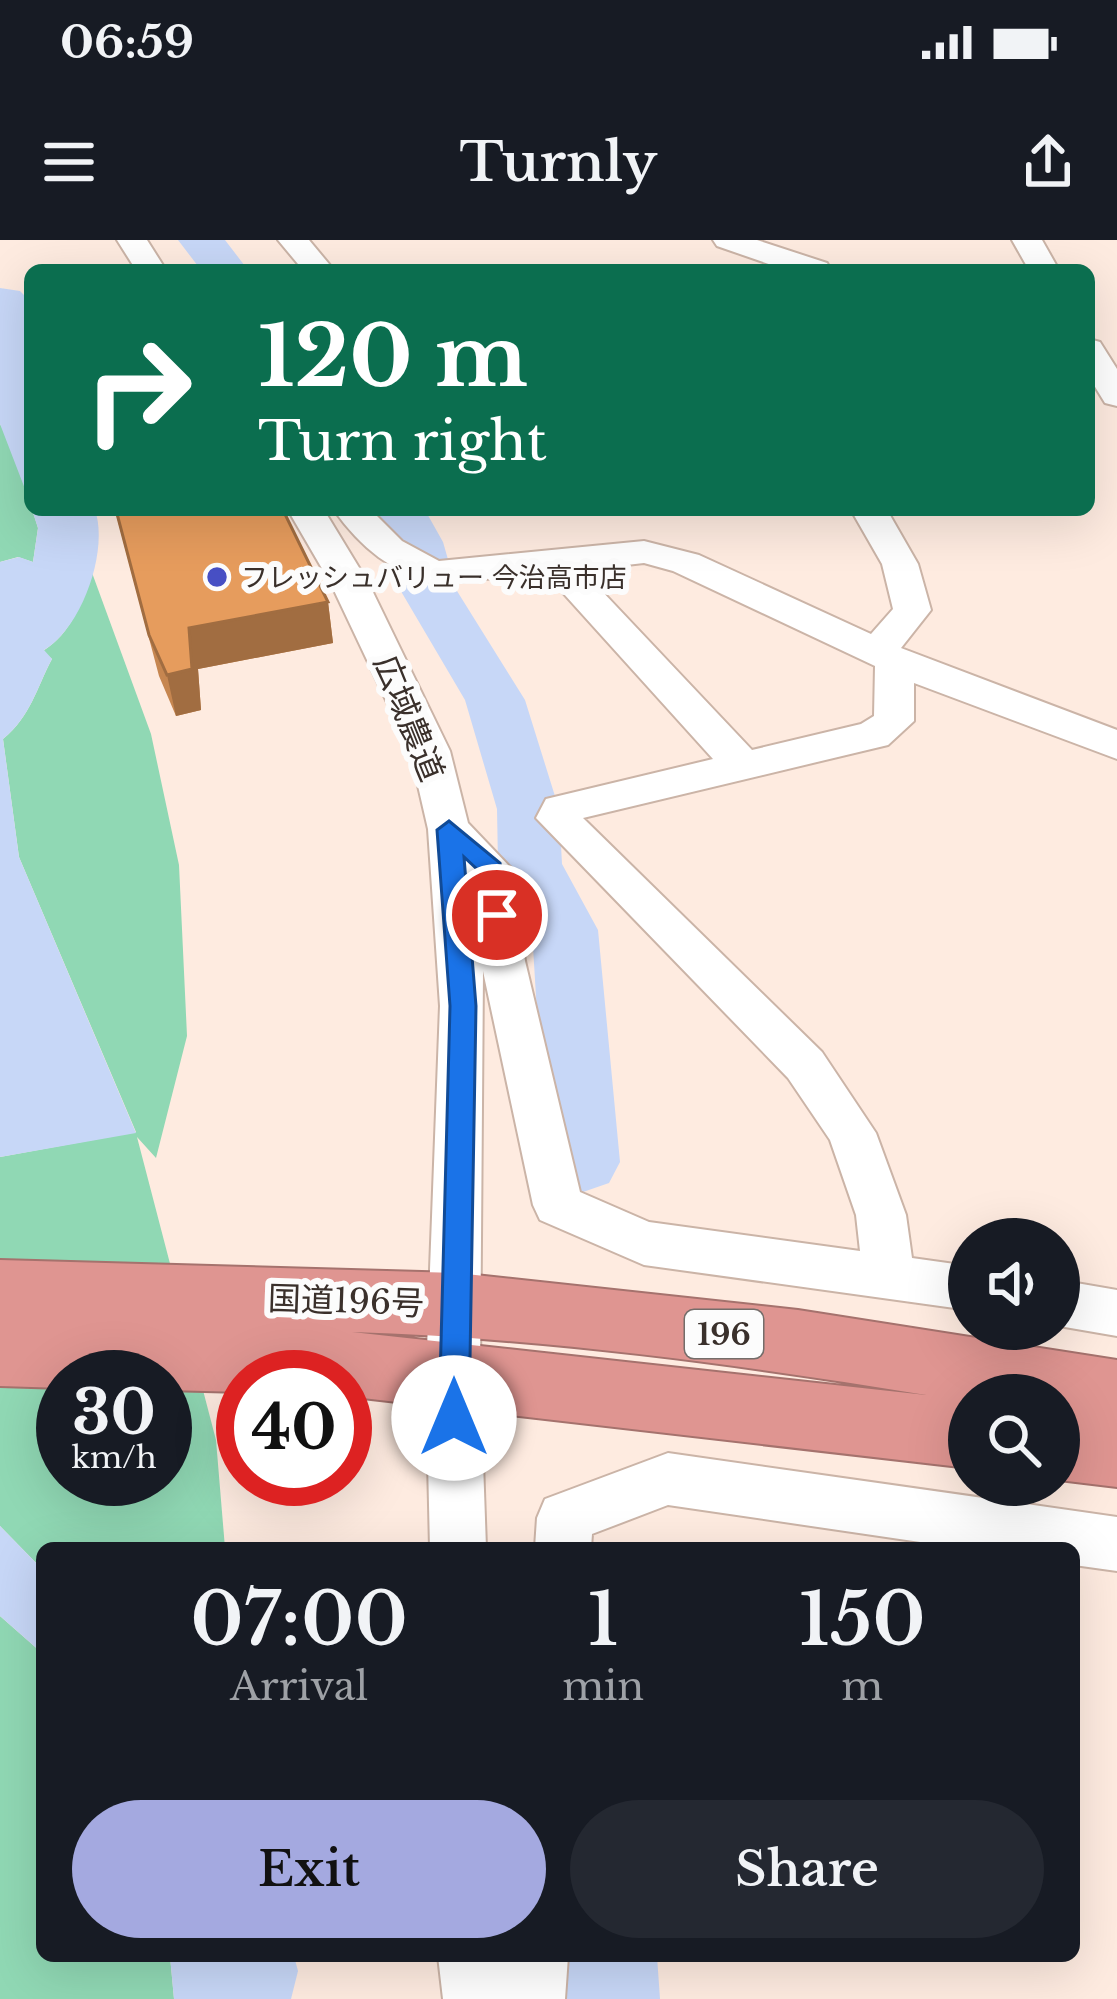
<!DOCTYPE html>
<meta charset="utf-8">
<style>
body{margin:0;font-family:"Libre Baskerville","Noto Sans JP",serif;background:#242831;color:#f1f3f6;height:100vh;display:flex;flex-direction:column;font-size:45px;white-space:nowrap}
*{box-sizing:border-box;margin:0}
p{font-size:39px;color:#9ea1a6}
.icon{flex:none;width:66px;height:66px;fill:none;stroke:currentColor;stroke-width:2;stroke-linecap:round;stroke-linejoin:round}
.map{position:relative;flex:1;overflow:hidden}
.details{position:absolute;left:36px;top:1302px;width:1044px;height:420px;display:flex;flex-direction:column;background:#171b24;border-radius:18px;box-shadow:0 12px 48px #0002}
.details>*{flex:none}
.guide{position:absolute;left:24px;top:24px;width:1071px;height:252px;border-radius:18px;box-shadow:0 12px 48px #0002;background:#0b6e4f;color:#fff;overflow:hidden}
.buttons{position:absolute;left:948px;top:978px;display:grid;gap:24px}
.buttons a{display:grid;place-items:center;width:132px;height:132px;border-radius:50%;background:#171b24;box-shadow:0 12px 48px #0002;font-size:60px}
.speed{position:absolute;left:36px;top:1110px;display:flex;gap:24px;font-size:60px;font-weight:700;text-align:center}
.speed>*{display:grid;place-content:center;width:156px;height:156px;border-radius:50%;background:#171b24;box-shadow:0 12px 48px #0002;line-height:1}
.speed small{font-size:30px;font-weight:400}
.speed .limit{border:18px solid #d22;background:#fff;color:#111}
.pin{position:absolute;display:grid;place-items:center;width:102px;height:102px;color:#fff;margin:-51px;border:6px solid #fff;border-radius:50%;box-shadow:0 3px 12px #0007}
.me{position:absolute;width:132px;margin:-66px;rotate:0deg;stroke-linejoin:round;filter:drop-shadow(0 0 9px #0008)}
.turn{display:flex;align-items:center;gap:42px;height:252px;padding:0 36px;font-size:54px}
.turn .icon{width:156px;height:156px;stroke-width:2.5}
.turn b{display:block;font-size:84px;line-height:102px}
.eta{display:flex;justify-content:space-evenly;align-items:center;height:204px;text-align:center}
.eta b{font-size:72px;font-weight:600;line-height:84px}
.primary-button{display:flex;gap:24px;margin-top:auto;padding:24px 36px}
.primary-button a{flex:1;height:138px;border-radius:72px;background:#a4a9e0;color:#111;font-size:48px;font-weight:600;line-height:138px;text-align:center}
.primary-button a+a{background:#242831;color:#f1f3f6}
.status{display:flex;justify-content:space-between;align-items:center;height:84px;padding:0 60px;background:#171b24;direction:ltr}
.status svg{height:33px;fill:currentColor}
header{display:flex;justify-content:space-between;align-items:center;height:156px;padding:0 36px;background:#171b24;font-size:54px;font-weight:600}
.map>svg:first-child{display:block}
.green{fill:#90d8b4;fill-rule:evenodd}
.water{fill:#c7d7f7}
.lines{fill:none;stroke-linecap:round;stroke-linejoin:round}
.river{fill:#c7d7f7;fill-rule:evenodd}
.minor-casing{stroke:#cbb4a7;stroke-width:4}
.highway-casing{stroke:#a5726d;stroke-width:4}
.minor{fill:#fff;fill-rule:evenodd}
.highway{fill:#df9591;fill-rule:evenodd}
.wall{fill:#c68650}
.shaded-wall{fill:#a16d41}
.building{fill:#e69c5d;stroke:#a16d41;stroke-width:3}
.route{fill:#1a73e8;stroke:#114b97;stroke-width:3}
.poi-dot{fill:#474fc4;stroke:#fcfcfc;stroke-width:4.5}
.labels{text-anchor:middle;dominant-baseline:central;stroke-width:12;stroke-linejoin:round;paint-order:stroke}
.far-poi-label{font-size:27px;fill:#3a302b;stroke:#fcfcfc;text-anchor:start}
.shield{fill:#fcfcfc;stroke:#746d6a;stroke-width:3}
.shield-label{font-size:30px;font-weight:bold;fill:#3a302b}
.street-label{font-size:33px;fill:#3a302b;stroke:#fcfcfc}
</style>
<div class="status"><b>06:59</b><svg viewBox="0 0 49 12"><path d="M0 12V9h3v3zM5 12V6h3v6zM10 12V3h3v9zM15 12V0h3v12zM26 1h20v11H26zM47 4h2v5h-2z"/></svg></div>
<header><svg class="icon" aria-label="menu" viewBox="0 0 24 24"><path d="M4 6h16M4 12h16M4 18h16"/></svg>Turnly<svg class="icon" aria-label="share" viewBox="0 0 24 24"><path d="M12 15V3M7 8l5-5 5 5M5 13v7h14v-7"/></svg></header>
<div class="map">
<svg width="1117" height="1759" viewBox="0 0 1117 1759">
<rect width="100%" height="100%" fill="#feebe0"/>
<path class="green" d="M0,184L11,203L38,288L33,322L18,317L0,322Z
M91,330L151,494L179,625L187,796L156,918L137,897L216,1200L225,1308H42V1329L0,1286V917L136,892L19,617L3,499C31,476 36,449 52,419L43,411C71,394 84,360 91,330ZM63,1137H165V1239H63Z
M0,1376L42,1413V1716H170L174,1759H0Z"/>
<path class="water" d="M0,48L20,51L30,61V262L0,184Z
M32,270H95C109,310 82,388 44,410L52,419C36,449 31,476 3,499L19,617L136,893L0,917V322L19,317L33,322L38,288Z
M0,1286L42,1329V1413L0,1376Z
M170,1716H294L298,1731L291,1759H174Z"/>
<g class="lines">
<path class="river" d="M178,0H225L248,30H201Z
M371,270H425L443,302L457,351L525,460L559,569L562,624L598,690L620,922L609,943L583,952L557,943L546,922L532,690L498,624L497,569L465,460L402,353L389,302Z
M559,1716H657L660,1759H562Z"/>
<g class="minor-casing">
<path id="minor" d="M117,0H147L166,30H136Z
M278,0H309L334,30H303Z
M713,0H757L827,23L831,30H786L717,6Z
M1012,0H1042L1059,30H1029Z
M1089,99L1100,102L1117,129V166L1105,163L1089,137Z
M288,270H324L369,344L450,511L468,583L512,629L525,721L580,952L649,982L860,1011L856,975L830,900L788,838L536,578L546,559L713,519L545,333L437,344C392,333 361,308 334,270H371L402,301L439,321L644,301L699,315L871,394L893,369L882,324L851,270H887L918,324L931,370L901,408L1117,490V519L914,443V481L888,505L583,578L822,812L876,893L906,975L912,1018L969,1026V1070L644,1025L540,980L533,965L483,731L480,1135L486,1308H430L426,1135L440,766L428,589L410,511L331,344ZM644,323L673,331L875,426L874,476L861,484L752,510L582,330Z
M1059,1040L1117,1050V1096L1059,1086Z
M668,1213L1117,1277V1331L1074,1325V1308H961L668,1265L592,1294L591,1308H535L537,1278L545,1259Z
M438,1716H568L565,1759H443Z"/>
</g>
<g class="highway-casing">
<path id="highway" d="M0,1020L457,1033L798,1070L1117,1120V1247L1059,1240V1155H969V1228L345,1156V1137H243V1152L165,1150V1137H63V1148L0,1146ZM352,1092C544,1098 736,1124 926,1155Z"/>
</g>
<use href="#minor" class="minor"/>
<use href="#highway" class="highway"/>
</g>
<path class="wall" d="M115,270H283L328,362L333,403L198,429L201,470L176,476L159,436Z"/>
<path class="shaded-wall" d="M328,362L333,403L198,429L201,470L176,476L167,435L189,388Z"/>
<path class="building" d="M116,270H283L328,362L189,388L192,429L167,435L149,395Z"/>
<path class="route" d="M449,581L500,623L510,675L497,684L488,681L480,632L464,617L476,766L469,1178L465,1188L454,1192L443,1188L439,1178L450,766L437,590Z"/>
<circle class="poi-dot" cx="217" cy="337" r="12"/>
<g class="labels">
<g class="far-poi-label">
<text x="241" y="337">フレッシュバリュー 今治高市店</text>
</g>
<rect class="shield" x="685" y="1070" width="78" height="48" rx="9"/>
<g class="shield-label">
<text x="724" y="1094">196</text>
</g>
<g class="street-label">
<text transform="translate(409 478) rotate(68)">広域農道</text>
<text transform="translate(346 1061) rotate(2)">国道196号</text>
</g>
</g>
</svg>
<div class="buttons">
<a><svg class="icon" aria-label="sound" viewBox="0 0 24 24"><path d="M4 9h4l5-4v14l-5-4H4zM17 9q2 3 0 6"/></svg></a>
<a><svg class="icon" aria-label="search" viewBox="0 0 24 24"><circle cx="10" cy="10" r="6"/><path d="M15 15l6 6"/></svg></a>
</div>
<div class="speed"><div>30<small>km/h</small></div><div class="limit">40</div></div>
<div class="pin" style="left:497px;top:675px;background:#d93025"><svg class="icon" aria-label="arrive" viewBox="0 0 24 24"><path d="M6 21V4h12l-3 4 3 4H6"/></svg></div>
<svg class="me" style="left:454px;top:1178px" viewBox="-20 -20 40 40"><circle r="19" fill="#fff"/><path d="M0-13L10 11 0 6-10 11z" fill="#1a73e8"/></svg>
<div class="guide">
<div class="turn"><svg class="icon" aria-label="right" viewBox="0 0 24 24"><path d="M7 20v-9h11M14 6l5 5-5 5"/></svg><div><b>120 m</b>Turn right</div></div>
</div>
<section class="details">
<div class="eta">
<div><b>07:00</b><p>Arrival</p></div>
<div><b>1</b><p>min</p></div>
<div><b>150</b><p>m</p></div>
</div>
<div class="primary-button"><a>Exit</a><a>Share</a></div>
</section>
</div>
